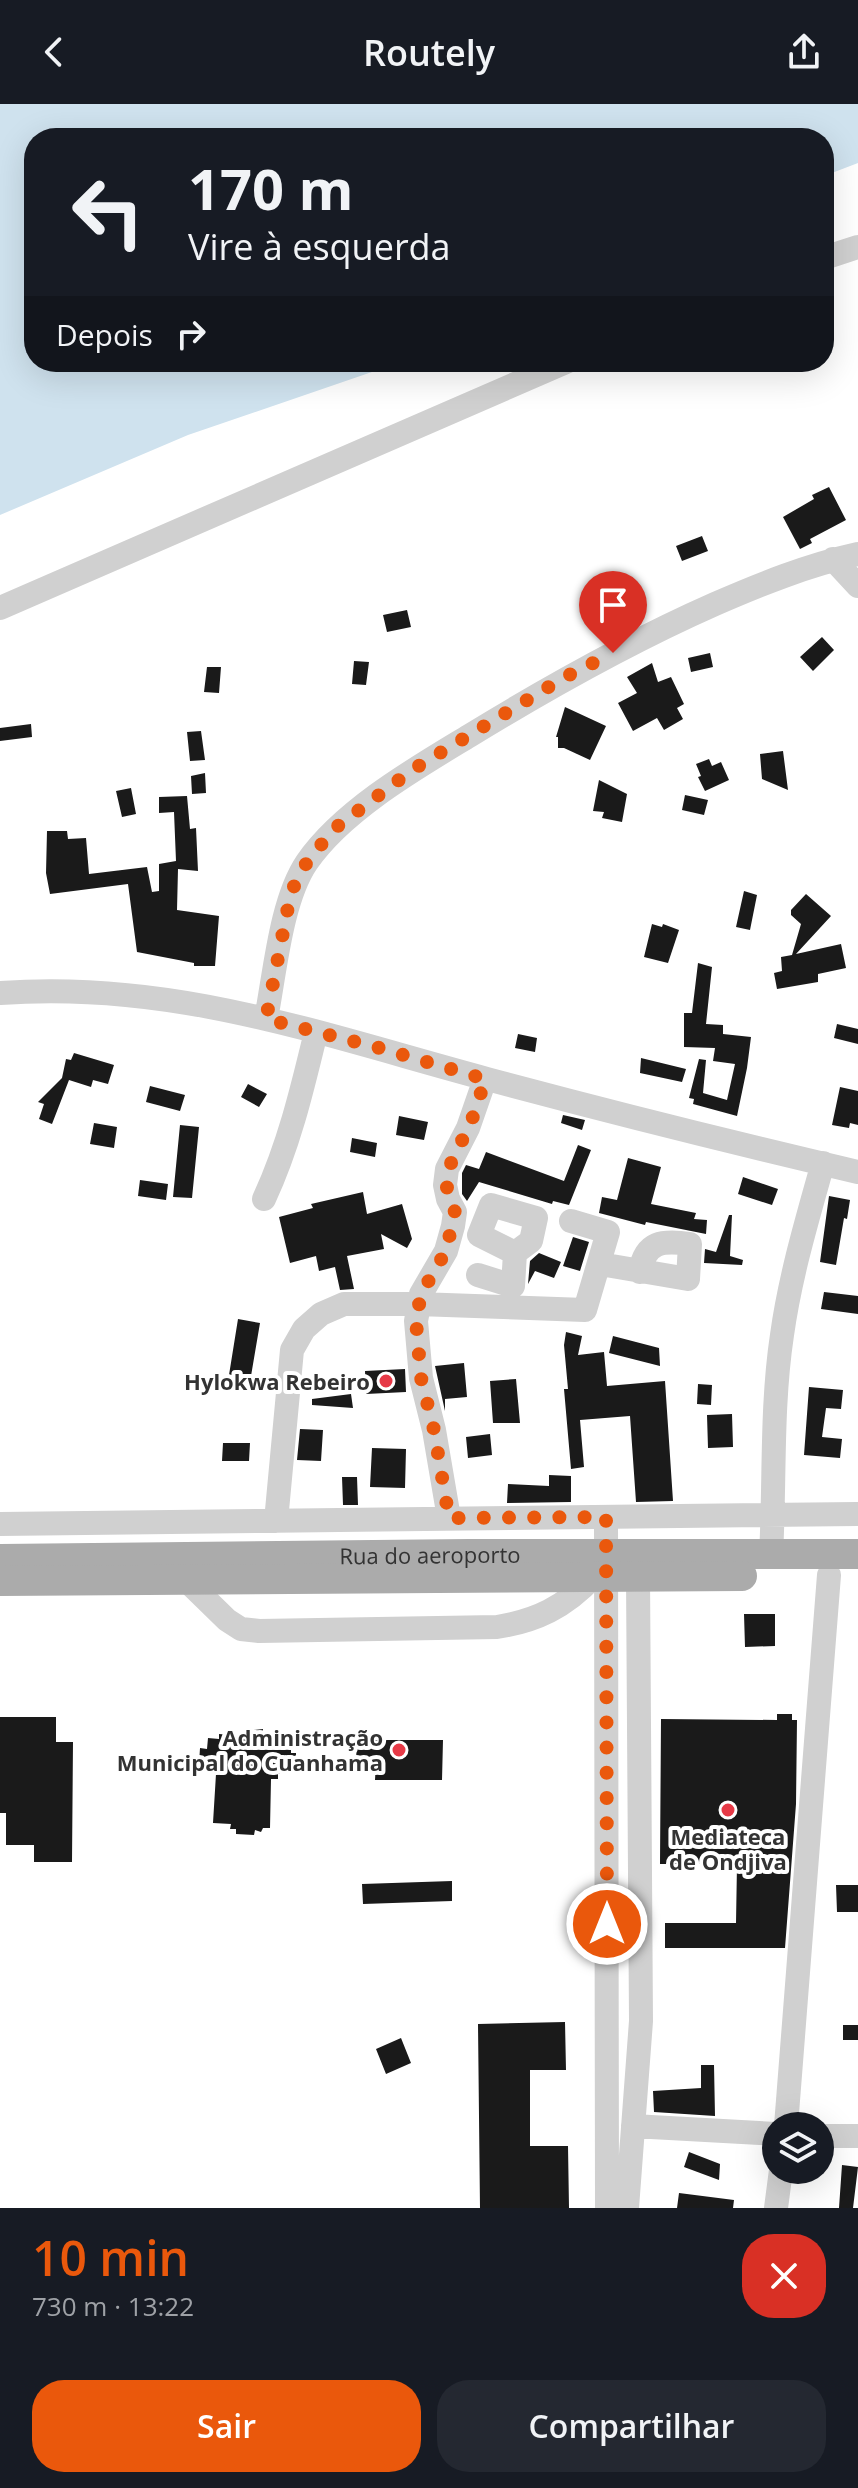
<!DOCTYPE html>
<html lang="pt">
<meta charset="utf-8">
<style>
body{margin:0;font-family:"Open Sans",sans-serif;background:#242831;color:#f1f3f6;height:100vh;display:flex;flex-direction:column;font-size:30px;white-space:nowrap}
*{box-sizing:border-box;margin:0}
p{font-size:26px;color:#9ea1a6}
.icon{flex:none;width:44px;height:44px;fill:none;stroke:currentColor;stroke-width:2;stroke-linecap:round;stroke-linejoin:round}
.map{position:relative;height:2104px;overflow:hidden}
.panel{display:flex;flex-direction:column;background:#171b24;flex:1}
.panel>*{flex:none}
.top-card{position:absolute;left:24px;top:24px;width:810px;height:244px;border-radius:32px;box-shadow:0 8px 32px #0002;background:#171b24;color:#f1f3f6;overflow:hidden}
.fabs{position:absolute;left:762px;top:2008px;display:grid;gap:16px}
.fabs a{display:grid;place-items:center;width:72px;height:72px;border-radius:50%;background:#171b24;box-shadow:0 8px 32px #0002;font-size:40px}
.pin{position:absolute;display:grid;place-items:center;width:68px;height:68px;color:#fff;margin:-82px -34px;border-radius:50% 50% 50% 0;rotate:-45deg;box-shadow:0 0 8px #0007}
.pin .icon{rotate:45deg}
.me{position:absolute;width:88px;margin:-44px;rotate:0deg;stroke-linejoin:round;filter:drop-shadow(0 0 6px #0008)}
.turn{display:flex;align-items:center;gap:28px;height:168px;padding:0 32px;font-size:36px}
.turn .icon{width:104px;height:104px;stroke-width:2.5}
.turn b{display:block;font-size:56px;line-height:68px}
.then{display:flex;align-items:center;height:76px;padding:0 32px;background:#0003;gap:16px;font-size:30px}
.round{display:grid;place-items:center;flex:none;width:84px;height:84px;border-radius:32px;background:#242831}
.head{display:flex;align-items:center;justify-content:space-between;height:136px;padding:0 32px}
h1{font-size:48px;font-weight:600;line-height:60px;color:#ea580c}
.button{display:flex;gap:16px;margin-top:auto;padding:16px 32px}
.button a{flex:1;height:92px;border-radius:32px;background:#ea580c;color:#fff;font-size:32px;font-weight:600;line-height:92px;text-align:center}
.button a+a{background:#242831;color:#f1f3f6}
header{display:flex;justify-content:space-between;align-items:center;height:104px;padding:0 32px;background:#171b24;font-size:36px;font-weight:600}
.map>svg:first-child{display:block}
.water{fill:#cfe2ee}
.building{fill:#1a1a1a}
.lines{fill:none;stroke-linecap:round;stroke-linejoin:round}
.minor{stroke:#d0d0d0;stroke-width:24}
.major{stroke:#ababab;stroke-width:30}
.route{stroke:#ea580c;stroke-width:14;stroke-dasharray:0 25.2}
.poi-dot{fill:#e63946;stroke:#fff;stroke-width:3}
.labels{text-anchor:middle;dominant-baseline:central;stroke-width:8;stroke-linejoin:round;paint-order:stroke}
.poi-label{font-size:22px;font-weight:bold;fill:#333;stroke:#fff;text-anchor:end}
.street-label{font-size:22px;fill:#333;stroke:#fff}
</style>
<header><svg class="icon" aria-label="back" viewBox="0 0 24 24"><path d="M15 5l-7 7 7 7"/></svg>Routely<svg class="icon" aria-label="share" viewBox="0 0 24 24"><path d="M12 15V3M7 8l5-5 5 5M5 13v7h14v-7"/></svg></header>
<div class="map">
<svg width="858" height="2104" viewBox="0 0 858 2104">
<rect width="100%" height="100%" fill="#fff"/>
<path class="water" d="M0,0H858V59L824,72V34H34V258H401L188,331L0,411Z"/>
<path class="building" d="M829,383L846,416L810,435L812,439L800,445L783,413L814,395L812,391Z
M702,432L708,447L682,457L676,442Z
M407,506L411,523L387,528L383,511Z
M822,533L834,546L813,567L800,553Z
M710,549L713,563L691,568L688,554Z
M354,557L369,558L366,581L352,580Z
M652,559L658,578L671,573L684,600L677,604L683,615L664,626L657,614L633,627L618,599L637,589L627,573Z
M207,563H221L219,589L204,588Z
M565,603L606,622L590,656L564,644H558V633H556Z
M31,620L32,633L0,637V624Z
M201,627L205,656L190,657L187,628Z
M783,647L788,686L762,675L760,650Z
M709,655L712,662L721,658L729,676L705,687L698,673L701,672L696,660Z
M205,669L206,689L192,690L191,672Z
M599,676L627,690L622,718L602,714L604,708L593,707Z
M131,684L136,710L122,713L116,687Z
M685,691L708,696L704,711L682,706Z
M187,692L190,725L196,724L198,767L178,765L177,806L219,812L215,862H194V859L137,848L128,780L50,790L46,769L47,727H67L68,735L86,734L89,770L147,763L152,788L159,787V760L176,757L174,708L159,709V693Z
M744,787L757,791L750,826L736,823Z
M806,790L831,812L796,850L841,840L846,864L818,870V878L777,885L774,869L782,867L781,853L792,851L801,820L791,811V806Z
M652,820L662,823L663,820L679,826L668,859L644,853Z
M698,859L712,863L706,920L723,921V930L751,933L747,964L737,1012L693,1000L694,995L689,994L699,955L706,956L703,989L727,996L735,960L713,957L715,944L684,943V909H692Z
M837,920L858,925V940L834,934Z
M518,930L537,934L535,948L515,944Z
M74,949L114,961L108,980L93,976L91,983L69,976L52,1020L39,1015L44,1000L38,998L62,974L66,955L71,956Z
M641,954L686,965L682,978L640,969Z
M248,980L267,990L259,1003L241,993Z
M150,982L185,991L180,1007L146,998Z
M840,983L858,987V1021L850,1019L849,1024L832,1021Z
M563,1011L585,1016L582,1026L561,1019Z
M399,1012L428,1018L424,1036L396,1031Z
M94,1019L117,1023L114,1044L90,1040Z
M180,1021L199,1023L192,1094L173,1093Z
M352,1034L377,1039L375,1053L350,1048Z
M578,1041L591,1046L569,1101L553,1097L552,1100L479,1078L467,1097L462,1090V1069L466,1061L479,1065L486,1048L564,1077Z
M628,1054L661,1063L651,1100L696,1109L694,1115L707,1116L706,1130L646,1118L645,1121L599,1109L602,1093L617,1096Z
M743,1073L778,1085L772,1101L738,1090Z
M140,1076L168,1080L166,1096L138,1092Z
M363,1088L367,1110L402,1100L412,1135L407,1144L381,1130L384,1145L347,1152L354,1185L340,1186L335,1163L319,1167L316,1152L290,1159L279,1113L313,1104L311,1100Z
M829,1092L850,1096L847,1115L844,1114L836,1161L820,1158Z
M729,1111H732L730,1152L743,1156L742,1161L704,1159L705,1145L716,1148Z
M573,1133L589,1138L580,1167L563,1162Z
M539,1149L561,1158L554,1174L535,1167L528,1180L530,1157Z
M824,1188L858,1192V1210L821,1205Z
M238,1215L260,1219L251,1272L229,1271Z
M566,1228L582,1232L578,1251L604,1248L607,1282L665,1277L673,1397L636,1398L630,1312L580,1316L584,1363L571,1365L564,1285H568L564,1241Z
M613,1232L659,1244L660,1262L609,1249Z
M464,1259L467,1293L445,1295V1307L435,1262Z
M405,1265L406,1288L366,1290L365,1267Z
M516,1275L520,1319H493L490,1277Z
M698,1280L712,1281L711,1301L697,1300Z
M809,1283L843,1286L841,1305L826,1304L822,1333L842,1335L840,1354L804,1351Z
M351,1290L353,1304L312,1301V1295Z
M732,1310L733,1343L708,1344L707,1311Z
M300,1325L323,1326L321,1357L297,1356Z
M490,1330L492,1351L468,1354L466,1333Z
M223,1339H250L249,1357H222Z
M372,1344L406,1345L405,1384L370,1383Z
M549,1371L571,1372V1398L507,1399L508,1380L549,1382Z
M342,1373H357L358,1401H343Z
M744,1510H775V1542L745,1543Z
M777,1610H792V1616H797L796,1700L785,1844H665V1819H736L737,1760H660L661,1615L777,1616Z
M0,1613H56V1638H73L72,1758H34V1741H6V1709H0Z
M263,1625V1632L282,1630L284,1634H291V1649H296V1663H288V1670H278V1675H271L270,1724H263L261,1728L255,1726L254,1731L236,1730V1725H230L231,1720L213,1719L216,1670L207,1669L208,1660H199L200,1644L207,1645L208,1634L219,1635V1630L244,1632L245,1627Z
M357,1636H443L442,1676H375L376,1657L356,1656Z
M452,1777V1797L363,1800L362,1780Z
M836,1781H858V1808H837Z
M565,1918L566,1966H530V2042H568L569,2104H480L478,1920Z
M843,1921H858V1936H843Z
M401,1934L411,1959L386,1970L376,1945Z
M701,1961H714L715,2012L654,2008L653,1987L701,1984Z
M689,2048L720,2060L719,2076L684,2063Z
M842,2061L858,2063L853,2104H839Z
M679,2089L734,2096L733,2104H677Z"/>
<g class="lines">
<path class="minor" d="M824,154L858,143
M833,455L858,482
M0,504L566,258
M0,889C173,876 323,931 487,975C610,1008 734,1039 858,1068
M266,915C275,868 281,796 307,758C343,706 416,664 469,632C549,583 629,538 715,500C761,480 808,461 858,450
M264,1095C289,1041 302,986 316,928
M491,1101L536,1114L531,1137L515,1149L479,1131Z
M600,1160L688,1175L690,1140C663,1136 645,1137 640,1168
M478,1171L513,1182L515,1149
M606,1413L607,2104
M449,1414L434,1326L421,1274L416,1217L421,1190L446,1147L453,1122L455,1108L448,1095L445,1081L447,1065L468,1024L485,975
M276,1417L292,1246L304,1225L321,1210L344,1200H418L585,1206L608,1128L571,1117
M0,1420L858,1410
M771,1451C775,1378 771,1304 782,1231C790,1173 807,1116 823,1059
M186,1476L227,1516L241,1525L259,1527L497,1523C536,1517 565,1503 593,1473
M633,2022L776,2030
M786,2022L829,1471
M820,2032H858
M627,2104L641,1917L638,1472
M776,2104L781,2066"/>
<g class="major">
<path id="s1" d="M0,1455L469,1450H858"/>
<path d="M0,1477L742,1472"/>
</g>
</g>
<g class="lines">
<path class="route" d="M607,1820L606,1413L449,1414L434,1326L421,1274L416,1217L421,1190L446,1147L455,1108C436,1072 454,1056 468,1024C476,1008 480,991 485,975L376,943L266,915L291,788L307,758L334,725L412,666L565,573L613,549"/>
</g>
<g class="poi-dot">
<circle cx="386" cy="1277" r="8"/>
<circle cx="399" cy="1646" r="8"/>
<circle cx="728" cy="1706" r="8"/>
</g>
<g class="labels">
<g class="poi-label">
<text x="370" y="1277">Hylokwa Rebeiro</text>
<text x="383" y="1633">Administração<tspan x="383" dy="25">Municipal do Cuanhama</tspan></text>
<text x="728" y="1732" text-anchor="middle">Mediateca<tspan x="728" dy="25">de Ondjiva</tspan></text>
</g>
<g class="street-label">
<text stroke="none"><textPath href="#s1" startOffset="430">Rua do aeroporto</textPath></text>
</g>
</g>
</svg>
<div class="fabs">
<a><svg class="icon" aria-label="layers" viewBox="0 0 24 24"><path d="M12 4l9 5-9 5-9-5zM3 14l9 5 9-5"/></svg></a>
</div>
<div class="pin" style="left:613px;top:549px;background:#d93025"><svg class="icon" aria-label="arrive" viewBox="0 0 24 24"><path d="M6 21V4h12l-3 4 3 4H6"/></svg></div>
<svg class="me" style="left:607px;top:1820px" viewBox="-20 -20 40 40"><circle r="17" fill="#ea580c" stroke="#fff" stroke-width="3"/><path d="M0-11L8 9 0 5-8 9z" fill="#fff"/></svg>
<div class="top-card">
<div class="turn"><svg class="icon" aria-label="left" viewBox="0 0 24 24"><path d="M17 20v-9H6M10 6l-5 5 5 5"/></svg><div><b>170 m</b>Vire à esquerda</div></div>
<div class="then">Depois<svg class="icon" aria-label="right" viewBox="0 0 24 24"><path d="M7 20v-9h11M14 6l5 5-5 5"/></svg></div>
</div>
</div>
<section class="panel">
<div class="head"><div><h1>10 min</h1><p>730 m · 13:22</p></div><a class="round" style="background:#d93025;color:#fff"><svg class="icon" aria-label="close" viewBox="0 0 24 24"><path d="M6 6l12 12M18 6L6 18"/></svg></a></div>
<div class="button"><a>Sair</a><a>Compartilhar</a></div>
</section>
